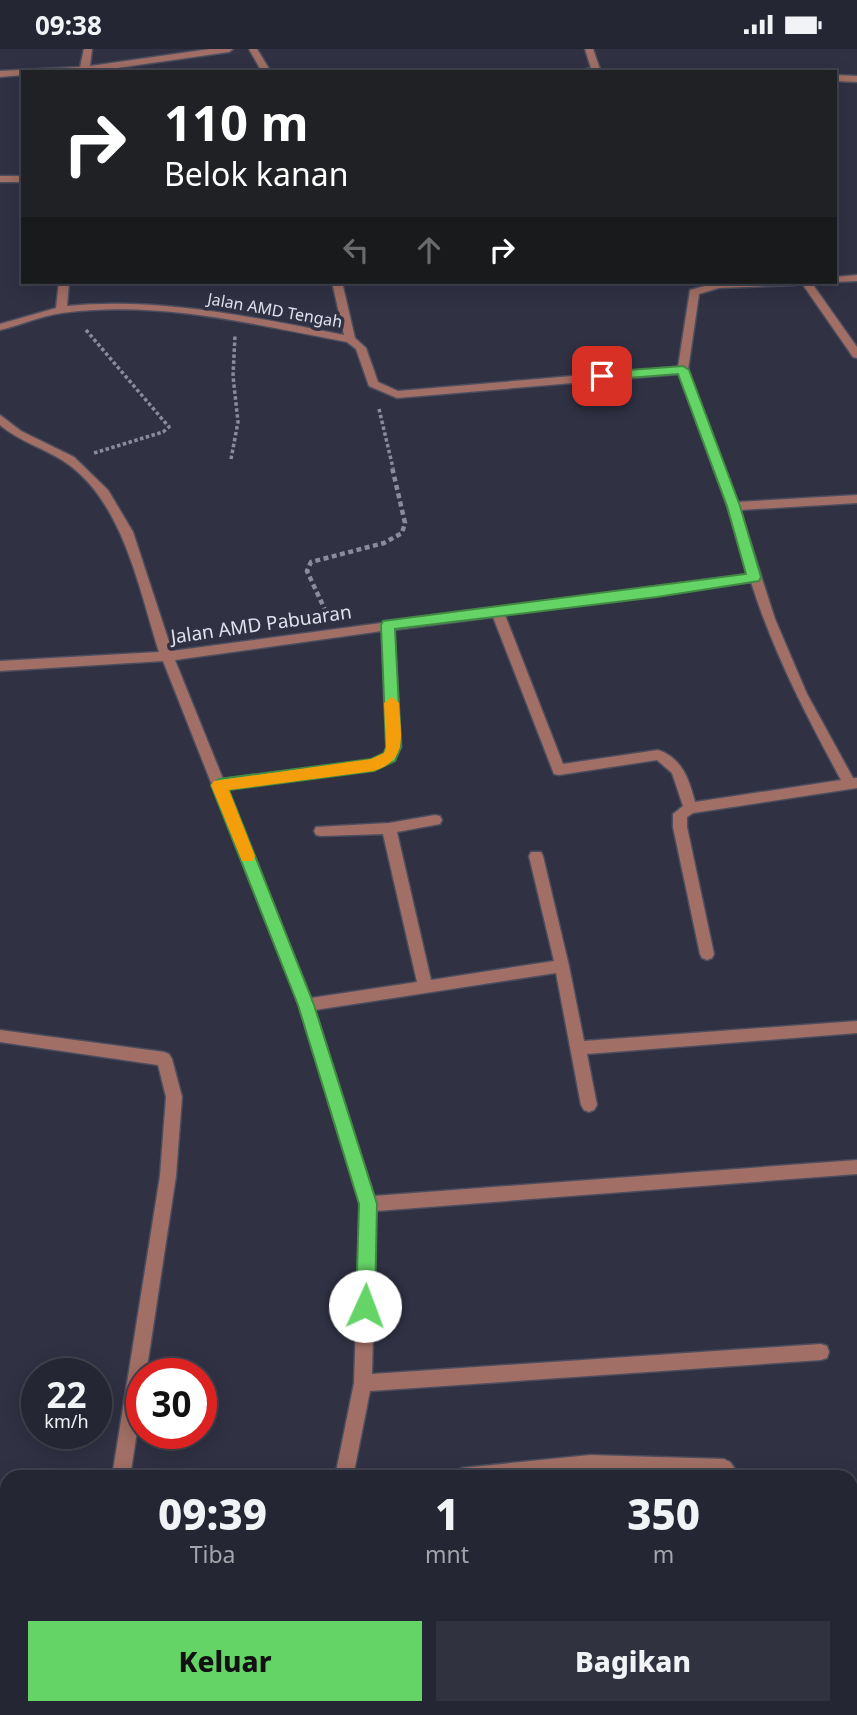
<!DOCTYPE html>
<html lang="id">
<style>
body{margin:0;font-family:"Noto Sans",sans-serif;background:#30323f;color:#f1f3f6;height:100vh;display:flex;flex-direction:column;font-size:26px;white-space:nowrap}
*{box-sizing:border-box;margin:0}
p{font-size:23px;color:#a3a5ac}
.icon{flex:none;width:38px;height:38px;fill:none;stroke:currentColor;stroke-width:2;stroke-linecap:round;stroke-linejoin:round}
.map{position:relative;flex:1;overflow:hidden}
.sheet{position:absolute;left:0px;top:1421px;width:858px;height:245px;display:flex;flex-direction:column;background:#242633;border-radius:21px 21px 0 0;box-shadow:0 4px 18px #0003,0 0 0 2px #41434e}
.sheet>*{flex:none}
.hud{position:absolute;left:21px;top:21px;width:816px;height:214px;border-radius:0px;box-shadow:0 4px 18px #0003,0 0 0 2px #41434e;background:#202124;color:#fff;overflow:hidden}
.speed{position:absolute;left:21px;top:1309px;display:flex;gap:14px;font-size:35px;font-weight:700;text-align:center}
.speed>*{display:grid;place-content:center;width:91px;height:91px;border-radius:50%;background:#242633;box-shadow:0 4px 18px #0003,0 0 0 2px #41434e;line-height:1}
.speed small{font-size:18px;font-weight:400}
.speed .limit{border:10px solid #d22;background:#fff;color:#111}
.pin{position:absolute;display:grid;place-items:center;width:60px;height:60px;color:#fff;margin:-30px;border-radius:14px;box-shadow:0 4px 10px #0006}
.me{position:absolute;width:77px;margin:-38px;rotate:2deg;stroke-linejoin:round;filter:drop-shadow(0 0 5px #0008)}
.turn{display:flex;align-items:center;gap:24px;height:147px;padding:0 28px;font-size:32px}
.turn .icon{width:91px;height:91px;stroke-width:2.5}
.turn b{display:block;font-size:49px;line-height:60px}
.lanes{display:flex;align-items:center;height:66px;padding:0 28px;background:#0003;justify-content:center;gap:35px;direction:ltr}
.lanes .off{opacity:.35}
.eta{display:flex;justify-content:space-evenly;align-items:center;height:119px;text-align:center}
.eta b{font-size:42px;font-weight:800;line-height:49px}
.button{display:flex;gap:14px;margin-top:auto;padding:14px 28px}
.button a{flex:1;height:80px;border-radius:0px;background:#65d467;color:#111;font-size:28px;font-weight:800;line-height:80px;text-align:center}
.button a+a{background:#30323f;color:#f1f3f6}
.status{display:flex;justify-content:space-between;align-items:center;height:49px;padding:0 35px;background:#242633;direction:ltr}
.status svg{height:19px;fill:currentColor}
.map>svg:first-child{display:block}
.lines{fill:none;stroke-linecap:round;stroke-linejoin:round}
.street-casing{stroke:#4c4e5f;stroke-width:3}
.path-far1{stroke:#8a8c9b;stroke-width:3.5;stroke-dasharray:3.5 2.5;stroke-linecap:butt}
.path{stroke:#8a8c9b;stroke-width:4.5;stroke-dasharray:5 3.5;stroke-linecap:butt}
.street{fill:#a16f65;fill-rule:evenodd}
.route{fill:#65d467;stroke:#428a43;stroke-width:2}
.slow{fill:#f59e0b}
.labels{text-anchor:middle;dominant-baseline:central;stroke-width:7;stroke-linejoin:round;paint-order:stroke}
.far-street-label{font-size:16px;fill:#dfe1ed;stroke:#303244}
.street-label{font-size:19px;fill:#dfe1ed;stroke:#303244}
</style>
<div class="status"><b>09:38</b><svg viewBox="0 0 49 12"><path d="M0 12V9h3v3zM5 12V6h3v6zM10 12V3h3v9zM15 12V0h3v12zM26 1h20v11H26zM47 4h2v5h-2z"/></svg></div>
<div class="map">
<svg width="857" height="1666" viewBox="0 0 857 1666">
<rect width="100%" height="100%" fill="#303244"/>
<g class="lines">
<g class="street-casing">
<path id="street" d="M84,0H92L90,17L210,0H233L229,3L89,23H23V26L0,28V22L80,18Z
M249,0H257L271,23H262Z
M585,0H593L601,23H572L591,19Z
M835,26L857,27V33L835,32Z
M0,127H23V133H0Z
M857,226V232L831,233H835V228Z
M59,233H69L67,257C161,248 251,268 344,286L332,233H342L355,289L366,299L378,333L398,342L678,318L690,241L719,233H800L795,236L719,239L699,245L688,321L737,453L857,446V454L740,461L775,570L807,645L853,729H857V739L693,764L687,768V778L714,905L712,909L707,911L702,909L700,905L673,778V765L683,757L672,724L657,711L559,726L554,725L493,568L394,581L401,698L394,712L374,721L227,740L311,949L417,933L383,785L321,787L316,786L314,782L316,778L389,774L435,766L440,767L442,771L440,775L397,783L431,931L554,912L529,807L531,803H541L543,807L569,917L584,992L857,972V984L587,1005L597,1056L594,1061L589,1063L584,1061L581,1056L556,924L315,961L374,1147L857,1111V1125L376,1162L372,1325L821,1295L827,1297L829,1303L827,1309L821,1311L370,1342L353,1428H335L354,1334L360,1155L299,956L163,612L0,622V612L159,603C139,540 123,452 65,413C44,399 20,393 0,376V366L21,382L74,408L108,441L133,483L172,602L748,525L727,457L679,325L397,349L369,337L356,300L347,293C253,275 157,251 62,264C40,267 21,276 0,281V275L56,259ZM751,533C773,603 806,666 841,731L695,753C689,730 682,709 658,701L563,715L505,566ZM382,582L387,698L384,705L372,711L223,730L175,611Z
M801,233H811L857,298V309L853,308Z
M0,981L164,1003L169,1005L172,1010L182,1048L176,1127L146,1325H142V1350L130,1428H112L160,1127L166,1048L158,1016L0,993Z
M590,1406L724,1410L730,1413L741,1428L590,1424L549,1428H453L456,1422L462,1419Z
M179,1659H199L198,1666H178Z
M318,1659H338V1666H318Z
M785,1659H805L807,1666H787Z"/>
</g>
<path class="path-far1" d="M86,281L169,378L163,383L94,404
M379,360L393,419
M231,410L238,373L233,327L235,287"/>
<path class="path" d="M326,563L307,522L311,513L384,494L402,484L405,474L392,418"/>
<use href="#street" class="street"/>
</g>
<path class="route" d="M683,317L689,321L740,457L761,528L759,532L657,548L395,580L401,698L395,712L374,722L229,741L314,956L377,1155L375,1257L372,1263L365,1266L359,1263L356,1257L359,1155L298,956L211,736L219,730L371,710L384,704L386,698L381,576L383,572L746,525L727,457L678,325L602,331L596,327L602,323Z"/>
<path class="slow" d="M392,648L399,654C400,684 410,710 374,722L229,741L255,807L253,812H242L211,736L214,732L371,710L384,704L386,698L384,654Z"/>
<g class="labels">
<g class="far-street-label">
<text transform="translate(275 261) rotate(10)">Jalan AMD Tengah</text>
</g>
<g class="street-label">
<text transform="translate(261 575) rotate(-8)">Jalan AMD Pabuaran</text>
</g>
</g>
</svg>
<div class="speed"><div>22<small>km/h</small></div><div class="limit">30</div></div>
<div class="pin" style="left:602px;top:327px;background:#d93025"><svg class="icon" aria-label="arrive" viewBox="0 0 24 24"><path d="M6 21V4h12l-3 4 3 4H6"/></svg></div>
<svg class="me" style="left:365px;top:1257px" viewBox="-20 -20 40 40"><circle r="19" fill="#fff"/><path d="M0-13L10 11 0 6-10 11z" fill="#65d467"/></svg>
<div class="hud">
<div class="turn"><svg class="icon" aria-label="right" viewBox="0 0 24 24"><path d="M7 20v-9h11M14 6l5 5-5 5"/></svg><div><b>110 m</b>Belok kanan</div></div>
<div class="lanes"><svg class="icon off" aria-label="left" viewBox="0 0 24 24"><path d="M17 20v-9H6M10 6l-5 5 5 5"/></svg><svg class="icon off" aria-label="ahead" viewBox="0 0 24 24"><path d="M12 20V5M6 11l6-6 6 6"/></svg><svg class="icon" aria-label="right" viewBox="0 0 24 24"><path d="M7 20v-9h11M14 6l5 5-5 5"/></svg></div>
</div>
<section class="sheet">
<div class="eta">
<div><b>09:39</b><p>Tiba</p></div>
<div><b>1</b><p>mnt</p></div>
<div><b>350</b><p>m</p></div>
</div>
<div class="button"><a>Keluar</a><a>Bagikan</a></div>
</section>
</div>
